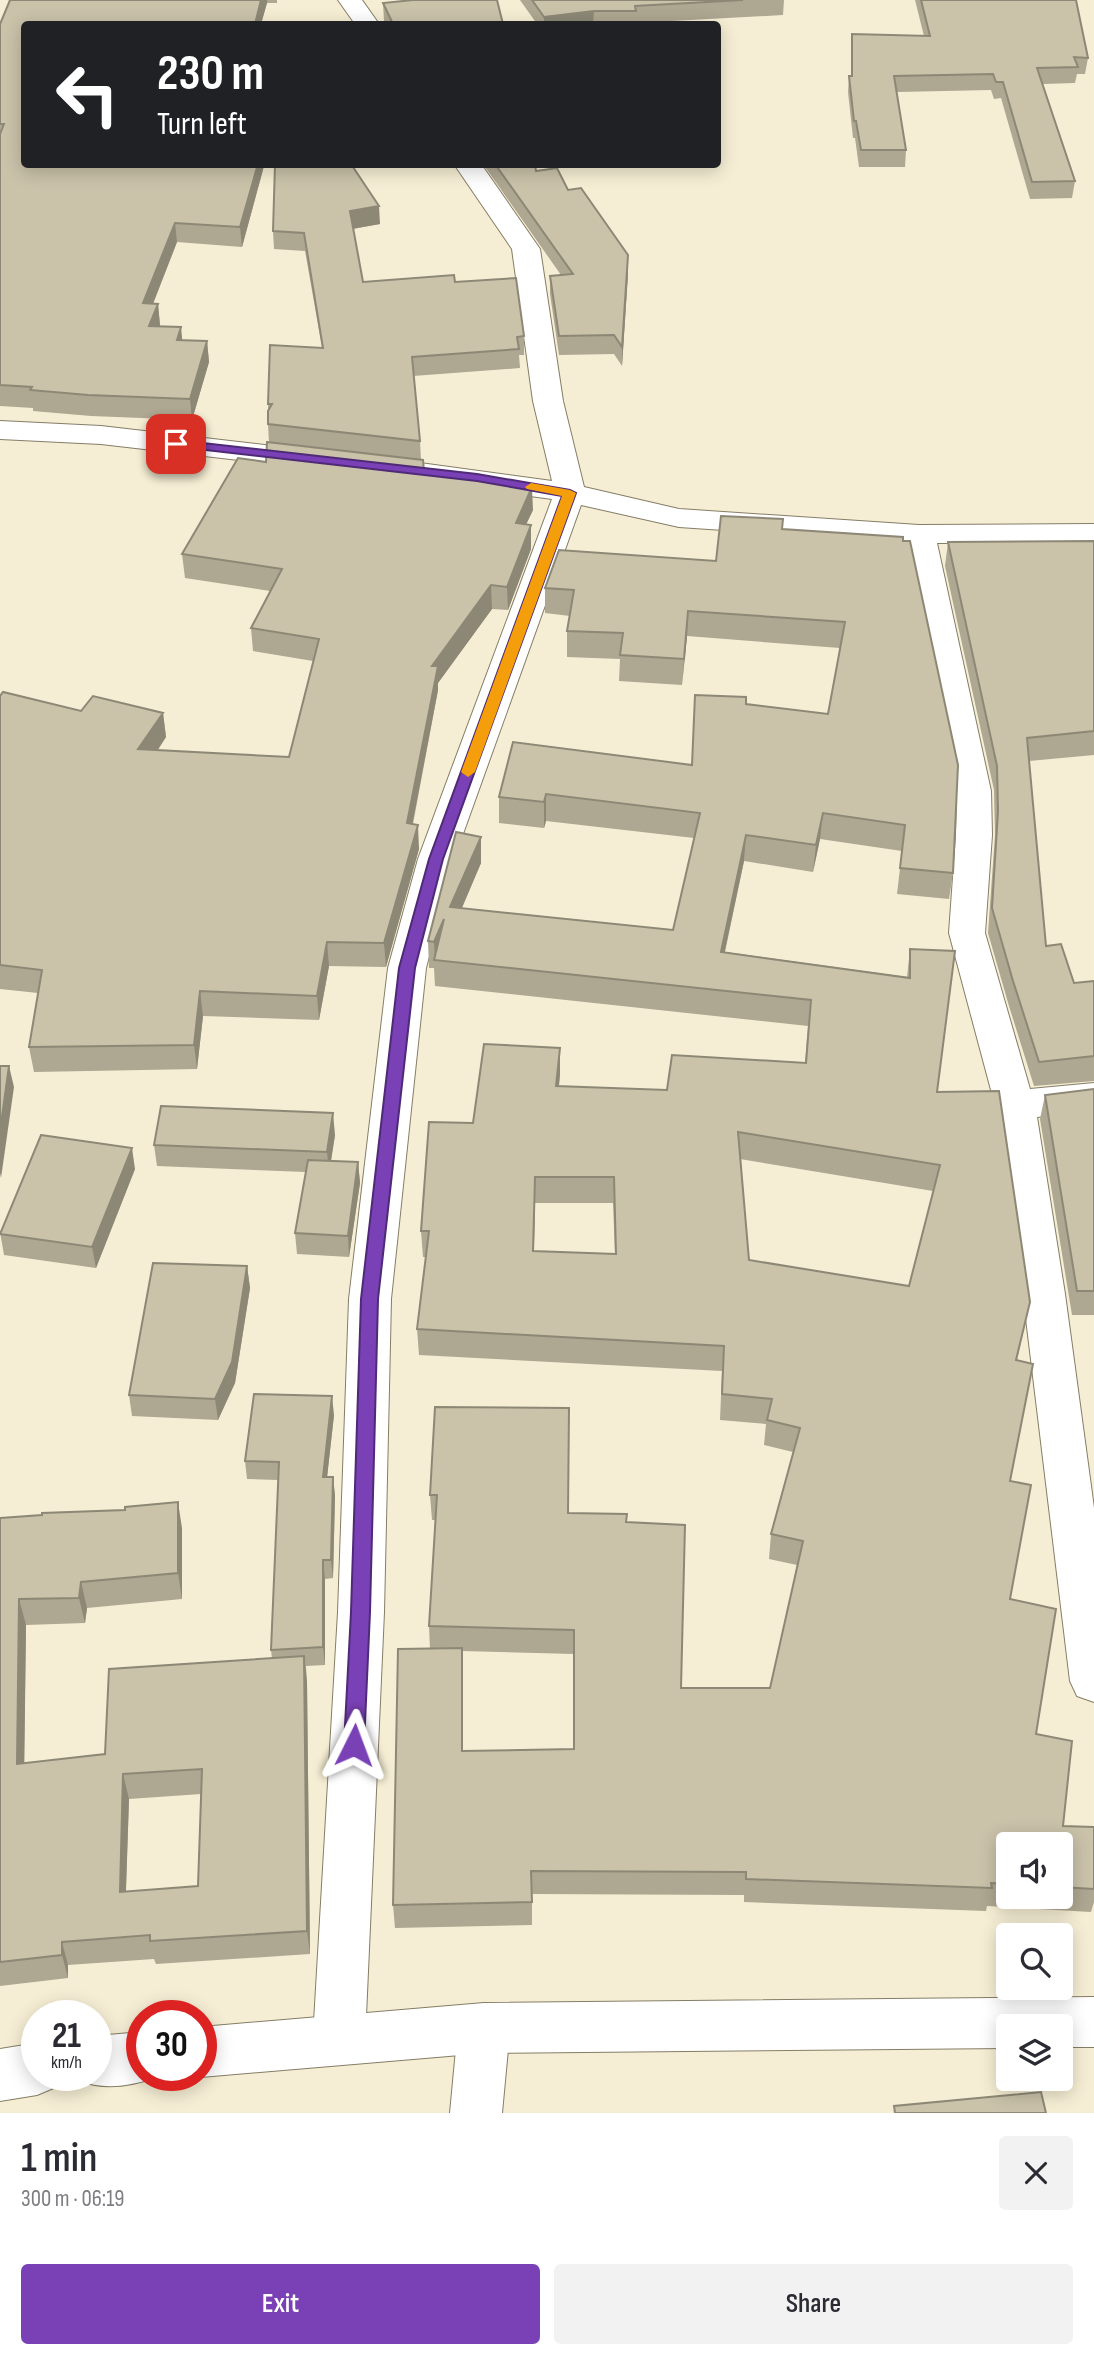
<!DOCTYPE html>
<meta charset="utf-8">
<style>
body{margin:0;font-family:"Sofia Sans Condensed",sans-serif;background:#f2f2f3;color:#2b2b33;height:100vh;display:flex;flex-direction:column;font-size:26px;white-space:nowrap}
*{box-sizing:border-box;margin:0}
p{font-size:23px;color:#7c7c81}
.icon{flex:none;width:38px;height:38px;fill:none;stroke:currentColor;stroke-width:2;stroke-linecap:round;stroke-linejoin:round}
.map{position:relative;height:2113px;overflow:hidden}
.panel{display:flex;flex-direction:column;background:#fff;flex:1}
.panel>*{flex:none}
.guide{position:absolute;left:21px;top:21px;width:700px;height:147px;border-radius:7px;box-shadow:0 4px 18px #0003;background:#202124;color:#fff;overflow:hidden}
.fabs{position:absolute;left:996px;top:1832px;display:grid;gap:14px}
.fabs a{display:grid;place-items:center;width:77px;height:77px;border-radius:7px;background:#fff;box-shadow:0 4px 18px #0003;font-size:35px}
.speed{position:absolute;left:21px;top:2000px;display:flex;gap:14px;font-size:35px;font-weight:700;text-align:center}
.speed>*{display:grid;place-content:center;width:91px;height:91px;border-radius:50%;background:#fff;box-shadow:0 4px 18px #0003;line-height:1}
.speed small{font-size:18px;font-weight:400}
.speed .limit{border:10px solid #d22;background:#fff;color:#111}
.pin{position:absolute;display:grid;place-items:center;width:60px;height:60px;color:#fff;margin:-30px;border-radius:14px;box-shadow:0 4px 10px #0006}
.me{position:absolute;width:77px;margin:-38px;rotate:3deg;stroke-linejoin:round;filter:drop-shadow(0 0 5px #0008)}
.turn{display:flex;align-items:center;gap:24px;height:147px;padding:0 21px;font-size:32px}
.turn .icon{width:91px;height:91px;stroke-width:2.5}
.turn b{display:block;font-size:49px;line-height:60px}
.round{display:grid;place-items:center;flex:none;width:74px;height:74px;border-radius:7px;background:#f2f2f3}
.head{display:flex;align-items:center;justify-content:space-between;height:119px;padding:0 21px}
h1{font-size:42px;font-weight:600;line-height:52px}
.action{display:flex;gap:14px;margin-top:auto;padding:14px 21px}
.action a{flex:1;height:80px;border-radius:7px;background:#7a40b6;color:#fff;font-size:28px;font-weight:600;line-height:80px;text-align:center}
.action a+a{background:#f2f2f3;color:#2b2b33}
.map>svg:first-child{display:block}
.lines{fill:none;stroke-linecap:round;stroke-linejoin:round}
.minor-casing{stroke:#857d66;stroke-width:2}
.secondary-casing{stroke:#857d66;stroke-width:2}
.minor{fill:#fff;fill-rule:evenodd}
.secondary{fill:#fff;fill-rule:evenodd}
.wall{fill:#aea791;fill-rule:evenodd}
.shaded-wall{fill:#8d8876}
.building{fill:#cac2a9;stroke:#8d8876;stroke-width:2;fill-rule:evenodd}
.route{fill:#7a40b6;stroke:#4f2a76;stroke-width:2}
.slow{fill:#f59e0b}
</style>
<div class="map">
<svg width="1094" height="2113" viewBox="0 0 1094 2113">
<rect width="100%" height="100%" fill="#f6eed4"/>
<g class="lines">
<g class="minor-casing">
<path id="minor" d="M338,0H362L379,24H355Z
M454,164H481L540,249L563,401L584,487L679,509L919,525L1094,524V542L937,543L991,791L992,835L985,933L1030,1089L1094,1083V1111L1037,1117L1065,1294L1094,1508V1702L1077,1696L1070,1681L1023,1294L995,1105L949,933L956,835L957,791L905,542L679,527L581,505L454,859L426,968L391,1299L384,1612L365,2039L357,2057L339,2064L321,2057L313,2039L338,1612L349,1299L388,968L418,859L552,499L398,478L387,475L383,469L387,463L398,460L552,481L533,401L512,249Z
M0,421L101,426L317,451L328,454L332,460L328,466L317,469L101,444L0,439Z
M484,2003L502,2010L510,2028L502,2113H450L458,2028L466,2010Z"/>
</g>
<g class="secondary-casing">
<path id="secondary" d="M1094,1997V2047H1060V2026H1008V2048L484,2053L201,2077L196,2076H201V2027L484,2003Z
M142,2032V2076H159C133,2086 104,2091 78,2080L76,2076H96V2036Z
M37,2043V2076H60L56,2087L37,2095L0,2101V2049Z"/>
</g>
<use href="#minor" class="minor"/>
<use href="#secondary" class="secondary"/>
</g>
<path class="wall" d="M10,0H277V3H267L261,24H24V164L264,166L242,247L177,242L153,304H158L160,326L182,340L207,341L209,362L192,420L91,416L33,411V408L0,406V24Z
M520,0H784L783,15L635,23V24H537Z
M915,0H1076L1088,58L1085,74H1077L1075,83L1043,84L1075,181L1072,198L1030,199L1001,98L994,99L991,90L897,92L906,150L905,167H859L855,138H853L848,92L849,76H851L852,34L924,36Z
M383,3L503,24H386L384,21Z
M275,164H365L352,165L380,224L353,229L363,282H455L524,336V355H519L520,368L413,376L420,441L421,460L424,471L533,510L526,524L531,525V549L508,610L492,609L438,683V690L413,824L419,849L386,967L329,966L319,1020L203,1016L197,1069L34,1072L29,1047L38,993L0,989V696L81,711L163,713L166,737L158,750L289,757L313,661L253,651L251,628L270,591L185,578L182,554L266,462L269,443L268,424V404L322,347L305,251L274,249L273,231Z
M483,164H535L536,171L568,190L628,274L622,366L614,354L559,355L550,294V276L561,275Z
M782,529L903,541L953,873L949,899L897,894L902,851L820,839L813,872L744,861L725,952L907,977L910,949L937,1092L1024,1328L1017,1360L1010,1481V1599L1036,1734L1063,1826L1094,1827V1902L1091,1912L987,1906L986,1911L744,1902V1895L532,1894V1925L395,1928L393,1905L430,1649L429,1626L436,1520H432L430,1495L435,1407L568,1513L626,1522L681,1688H770L797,1565L769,1559L771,1534L793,1452L764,1445L766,1424L720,1420L722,1371L419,1355L417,1329L426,1257H423L421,1231L473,1123L560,1074L559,1087L667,1090L805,1063L808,1026L435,986L434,968H429L428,941L481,837V863L462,908L673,930L694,838L546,821L544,828L499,823V797L692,765L746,704L828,714L840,648L687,636L682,685L619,681L620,659L567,657V631L570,616L545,613V588L716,561ZM740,1159L933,1191L909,1286L749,1260ZM535,1203H613L615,1254L534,1251ZM462,1651L574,1654L573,1749L463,1751ZM1008,1844H1060V1897H1008Z
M1094,541V755L1029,761L1046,946L1074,983L1094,981V1081L1034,1086L1009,1006L988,933L995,835L994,790L945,566L948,542Z
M1094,1089V1315H1072L1040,1119L1045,1095Z
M335,1135L331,1161L358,1162L360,1183L349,1257L297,1254L295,1233L306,1172L157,1166L154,1145Z
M135,1169L96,1268L4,1255L0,1232Z
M247,1266L250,1288L235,1383L218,1420L132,1416L129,1395Z
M334,1415L327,1477H333L335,1496L333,1578L325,1579V1665L306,1666L307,1682L310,1954L156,1964L154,1959L68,1965V1978L0,1986V1518L182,1528V1599L87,1608L85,1623L26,1625L24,1763L105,1754L272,1658L271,1650L278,1480L247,1479L245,1461ZM201,1794L198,1886L126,1892L129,1799Z"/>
<path class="shaded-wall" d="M261,0H267V3L261,24H255Z
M594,11L593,24H544V17Z
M258,164H264V166L242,247L240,227Z
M379,206L380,224L351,229L350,211Z
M175,223L177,242L145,324L143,303Z
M628,255V274L622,366V347Z
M158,304L160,325L151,346L149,326Z
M181,327L183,347L177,340Z
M207,341L209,362L192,420L190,399Z
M532,487L533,510L516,546V523Z
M531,525V549L508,610L507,587Z
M491,585L492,609L438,683V690L408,847L407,823L432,666Z
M688,611L687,636L682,685L684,659Z
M163,713L166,737L142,773L138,749Z
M546,794V821L544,828V802Z
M823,813L820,839L813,872L816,845Z
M418,825L419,849L386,967L384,943Z
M746,835L744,861L719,978L721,952Z
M481,837V863L451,933L450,907Z
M444,919L435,960L434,942Z
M327,942L329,966L319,1020L317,996Z
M200,991L203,1016L197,1069L194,1045Z
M560,1048V1074L556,1112V1086Z
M9,1066L14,1087L1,1178L0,1173V1131Z
M333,1113L335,1135L329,1173L327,1152Z
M132,1148L135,1169L96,1268L92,1247Z
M358,1162L360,1183L349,1257L348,1236Z
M535,1177V1203L533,1277V1251Z
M247,1266L250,1288L235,1383L218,1420L215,1399Z
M332,1396L334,1415L325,1496L323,1477Z
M333,1477L335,1496L333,1578L331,1560Z
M178,1502L182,1528V1599L178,1573Z
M323,1560L325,1579V1665L323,1647Z
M81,1582L87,1608L85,1623L79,1598Z
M19,1599L26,1625L24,1788L17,1764Z
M462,1648L463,1673V1775L462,1751Z
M304,1656L307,1682L310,1954L307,1931Z
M123,1774L129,1799L125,1916L120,1892Z
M62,1942L68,1965V1978L62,1955Z"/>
<path class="building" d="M10,0H261L255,24H24V164H258L240,227L175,223L143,303L158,304L149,326L181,327L177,340L207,341L190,399L88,395L30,390L32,387L0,385V134L4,124H0V24Z
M413,0H497L503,24H393L383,3Z
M532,0H743L635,6L636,11H594L544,17Z
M921,0H1076L1088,58L1074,57L1078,67L1037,68L1075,181L1032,182L1003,82H996L993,74L894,76L906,150H861L856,121H854L849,76H852V34L930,36Z
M275,164H351L379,206L350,211L363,282L454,275L455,282L516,278L524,336L517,337L519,349L412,357L420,441L268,424V411L272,404H268L270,345L323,348L304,233L273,231Z
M495,164H535L536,171L557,168L568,190L581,188L628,255L622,347L614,335L559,336L550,276L573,274Z
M267,442L423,460L424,471L532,487L516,523L531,525L507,587L491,585L432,666H438L407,823L418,825L384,943L327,942L317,996L200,991L194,1045L29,1047L42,970L0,965V696L3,692L81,711L93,696L163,713L138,749L289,757L319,639L251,628L282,569L182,554L238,458L266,462Z
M721,516L783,519L782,529L903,537V541H910L958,765L953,873L900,868L905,825L823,813L816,845L746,835L721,952L910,978V949L955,951L937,1092L999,1091L1030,1302L1016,1360L1033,1364L1010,1481L1031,1485L1010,1599L1056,1609L1036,1734L1072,1741L1063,1826L1094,1827V1889L1060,1887V1844H1008V1884L991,1883L992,1888L746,1879V1872L531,1871L532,1902L393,1905L398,1649L462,1648V1751L574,1749V1630L429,1626L437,1495H430L435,1407L569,1408L568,1513L627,1514L626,1522L685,1525L681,1688H770L803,1541L771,1534L800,1428L767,1420L772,1399L722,1394L724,1346L417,1329L429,1231H421L429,1122L473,1123L484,1044L560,1048L556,1086L667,1090L672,1055L806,1063L811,1000L434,960L444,919L434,942L428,941L456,832L481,837L450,907L673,930L700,813L546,794L544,802L499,797L513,742L692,765L695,695L746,697V704L828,714L845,622L688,611L684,659L620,655L623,633L567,631L574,590L545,588L559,550L716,561ZM738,1132L940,1165L909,1286L749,1260ZM535,1177H614L616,1254L533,1251Z
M1094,541V731L1027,738L1046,946L1061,944L1074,983L1094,981V1056L1039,1062L1013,981L992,908L998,811L997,766L948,542Z
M0,1066H9L0,1131Z
M1094,1089V1291H1077L1045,1095Z
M161,1106L333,1113L327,1152L154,1145Z
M41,1135L132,1148L92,1247L0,1234Z
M308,1160L358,1162L348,1236L295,1233Z
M153,1263L247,1266L232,1362L215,1399L129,1395Z
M254,1394L332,1396L323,1477H333L331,1560H323V1647L271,1650L279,1462L245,1461Z
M178,1502V1573L81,1582L79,1598L19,1599L17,1764L105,1754L109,1669L304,1656L307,1931L150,1941V1935L62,1942V1955L0,1962V1518L42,1515V1513L125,1510V1507ZM202,1769L198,1886L120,1892L123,1774Z
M1041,2092L1046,2113H895L894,2106Z"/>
<path class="route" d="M176,440L477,474L570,490L576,493L443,859L415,968L378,1299L370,1612L364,1745L361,1751L354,1754L347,1751L344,1745L351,1612L361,1299L399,968L429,859L562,496L477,481L171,446L169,444Z"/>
<path class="slow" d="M531,483L570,490L576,493L475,772L468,777L461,772L562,496L527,489L525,487Z"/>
</svg>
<div class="fabs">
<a><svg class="icon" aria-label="sound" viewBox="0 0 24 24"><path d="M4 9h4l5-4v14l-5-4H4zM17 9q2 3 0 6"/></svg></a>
<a><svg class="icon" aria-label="search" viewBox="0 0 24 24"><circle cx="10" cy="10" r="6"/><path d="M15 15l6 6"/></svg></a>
<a><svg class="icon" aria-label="layers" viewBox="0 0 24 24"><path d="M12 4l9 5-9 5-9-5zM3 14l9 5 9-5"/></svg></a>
</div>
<div class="speed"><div>21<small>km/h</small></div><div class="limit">30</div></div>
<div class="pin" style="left:176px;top:444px;background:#d93025"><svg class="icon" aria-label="arrive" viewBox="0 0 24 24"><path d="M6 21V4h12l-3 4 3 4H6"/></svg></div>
<svg class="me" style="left:354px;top:1745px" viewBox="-20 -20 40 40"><path d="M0-17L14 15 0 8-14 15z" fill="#7a40b6" stroke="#fff" stroke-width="4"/></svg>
<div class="guide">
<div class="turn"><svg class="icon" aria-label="left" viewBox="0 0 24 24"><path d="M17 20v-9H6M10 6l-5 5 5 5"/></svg><div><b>230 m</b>Turn left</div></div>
</div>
</div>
<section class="panel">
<div class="head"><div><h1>1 min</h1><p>300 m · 06:19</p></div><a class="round"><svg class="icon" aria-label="close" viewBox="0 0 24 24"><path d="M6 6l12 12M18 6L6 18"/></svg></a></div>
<div class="action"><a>Exit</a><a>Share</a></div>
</section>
